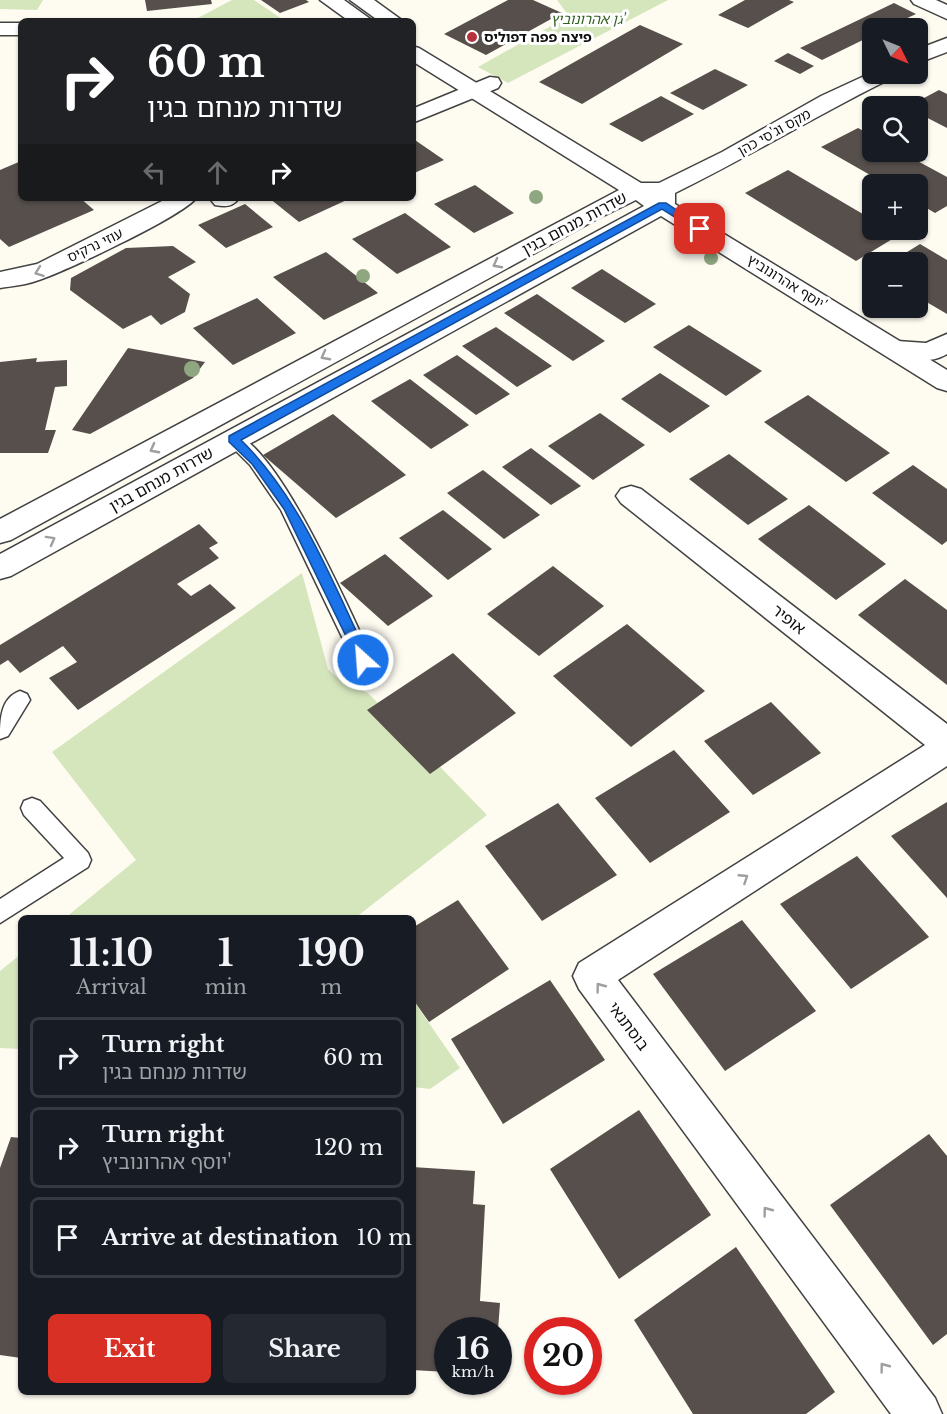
<!DOCTYPE html>
<meta charset="utf-8">
<style>
body{margin:0;font-family:"Libre Baskerville","Noto Sans Hebrew",serif;background:#242831;color:#f1f3f6;height:100vh;display:flex;flex-direction:column;font-size:22px;white-space:nowrap}
*{box-sizing:border-box;margin:0}
p{font-size:20px;color:#9ea1a6}
.icon{flex:none;width:33px;height:33px;fill:none;stroke:currentColor;stroke-width:2;stroke-linecap:round;stroke-linejoin:round}
.map{position:relative;flex:1;overflow:hidden}
.details{position:absolute;left:18px;top:915px;width:398px;height:480px;display:flex;flex-direction:column;background:#171b24;border-radius:9px;box-shadow:0 2px 4px #0004}
.details>*{flex:none}
.banner{position:absolute;left:18px;top:18px;width:398px;height:183px;border-radius:9px;box-shadow:0 2px 4px #0004;background:#202124;color:#fff;overflow:hidden}
.needle{width:39px;rotate:133deg}
.tools{position:absolute;left:862px;top:18px;display:grid;gap:12px}
.tools a{display:grid;place-items:center;width:66px;height:66px;border-radius:9px;background:#171b24;box-shadow:0 2px 4px #0004;font-size:30px}
.speed{position:absolute;left:434px;top:1317px;display:flex;gap:12px;font-size:30px;font-weight:700;text-align:center}
.speed>*{display:grid;place-content:center;width:78px;height:78px;border-radius:50%;background:#171b24;box-shadow:0 2px 4px #0004;line-height:1}
.speed small{font-size:15px;font-weight:400}
.speed .limit{border:9px solid #d22;background:#fff;color:#111}
.pin{position:absolute;display:grid;place-items:center;width:51px;height:51px;color:#fff;margin:-26px;border-radius:12px;box-shadow:0 3px 9px #0006}
.me{position:absolute;width:66px;margin:-33px;rotate:334deg;stroke-linejoin:round;filter:drop-shadow(0 0 4px #0008)}
.turn{display:flex;align-items:center;gap:21px;height:126px;padding:0 30px;font-size:27px}
.turn .icon{width:78px;height:78px;stroke-width:2.5}
.turn b{display:block;font-size:42px;line-height:51px}
.lanes{display:flex;align-items:center;height:57px;padding:0 30px;background:#0003;justify-content:center;gap:30px;direction:ltr}
.lanes .off{opacity:.35}
.eta{display:flex;justify-content:space-evenly;align-items:center;height:102px;text-align:center}
.eta b{font-size:36px;font-weight:700;line-height:42px}
.action{display:flex;gap:12px;margin-top:auto;padding:12px 30px}
.action a{flex:1;height:69px;border-radius:9px;background:#d93025;color:#fff;font-size:24px;font-weight:700;line-height:69px;text-align:center}
.action a+a{background:#242831;color:#f1f3f6}
ul{padding:0;list-style:none}
li{display:flex;align-items:center;gap:18px;height:81px;margin:0 12px 9px;padding:0 18px;border:3px solid #363941;border-radius:9px}
li div{flex:1}
li b{display:block;font-size:22px}
li em{font-style:normal}
.map>svg:first-child{display:block}
.green{fill:#d5e6bd}
.building{fill:#564f4c}
.lines{fill:none;stroke-linecap:round;stroke-linejoin:round}
.service-casing{stroke:#424242;stroke-width:3}
.minor-casing{stroke:#424242;stroke-width:3}
.tertiary-casing{stroke:#424242;stroke-width:3}
.service{fill:#fff;fill-rule:evenodd}
.minor{fill:#fff;fill-rule:evenodd}
.tertiary{fill:#fff;fill-rule:evenodd}
.tree{fill:#8fa780}
.oneway{stroke:#9f9f9f}
.route{fill:#1a73e8;stroke:#114b97;stroke-width:1.5}
.poi-dot{fill:#b5313e;stroke:#fff;stroke-width:2}
.labels{text-anchor:middle;dominant-baseline:central;stroke-width:6;stroke-linejoin:round;paint-order:stroke}
.far-park-label{font-size:14px;font-style:italic;fill:#346223;stroke:#fff}
.far-poi-label{font-size:14px;font-weight:bold;fill:#0f0f0f;stroke:#fff;text-anchor:start}
.far-street-label{font-size:14px;fill:#0f0f0f;stroke:#fff}
.street-label{font-size:16px;fill:#0f0f0f;stroke:#fff}
</style>
<div class="map">
<svg width="947" height="1414" viewBox="0 0 947 1414">
<rect width="100%" height="100%" fill="#fefbf1"/>
<path class="green" d="M0,0H43L37,10L0,9Z
M232,0H254L285,21H192Z
M557,0H668L508,83L478,67L569,16Z
M302,573L328,669L341,681L368,693L487,815L355,918H65L136,860L52,752Z
M21,954V1049L0,1048V971Z
M413,1000L460,1068L430,1089L413,1087Z"/>
<path class="building" d="M145,0H211L212,4L147,11Z
M261,0H306L309,2L280,13Z
M508,0H533L562,13L486,55L444,34Z
M745,0H789L794,2L748,28L718,15Z
M894,3L916,14L886,28H873V35L822,60L800,48Z
M640,25L683,44L582,104L539,82Z
M788,53L814,66L800,74L774,61Z
M715,69L748,85L703,110L670,93Z
M939,90L947,94V128L918,113V106H909Z
M661,96L694,114L642,142L609,124Z
M858,128L873,136V152H901L947,177V206L935,213L918,203V184H886L821,147Z
M412,138L444,160L412,174Z
M21,161V198H80L94,210L9,247L0,239V170Z
M788,170L873,220V230H890L899,235L856,261L745,193Z
M475,185L514,213L474,233L434,204Z
M269,198H351L299,222Z
M245,204L273,227L226,248L198,225Z
M405,213L451,247L397,274L352,239Z
M920,244L947,260V314L918,297V262H891Z
M173,246L196,262L168,277L190,294L185,312L161,325L151,315L123,329L70,290L71,278L126,248Z
M326,252L378,293L324,320L273,277Z
M602,269L656,304L625,323L571,288Z
M537,294L605,341L573,361L504,313Z
M257,298L296,333L233,365L193,328Z
M689,325L762,371L726,396L653,347Z
M496,327L552,366L517,387L462,346Z
M128,348L205,362L193,378L90,434L72,430Z
M457,355L510,394L476,415L423,375Z
M37,358L36,362L67,360V386L55,387L45,430H56L48,453H0V362Z
M660,373L710,406L670,433L621,399Z
M410,379L469,425L431,449L371,401Z
M808,395L890,453L846,482L764,422Z
M600,413L645,445L593,480L548,446Z
M333,414L406,475L336,518L263,455Z
M531,448L581,486L551,505L502,467Z
M729,454L788,499L748,525L689,479Z
M913,465L947,489V541L942,545L872,493Z
M483,470L540,515L504,539L447,493Z
M809,505L886,564L836,600L758,539Z
M443,510L492,549L448,580L399,538Z
M199,524L218,543L209,548L219,558L177,584L191,596L210,584L236,608L78,710L49,678L77,662L63,646L20,673L8,660L0,665V645Z
M385,554L433,596L388,626L340,583Z
M553,566L604,606L539,656L487,614Z
M905,579L947,610V685L858,615Z
M627,624L705,691L631,747L553,676Z
M453,653L516,713L430,774L367,710Z
M771,702L821,753L753,795L704,741Z
M674,750L730,812L650,863L595,798Z
M947,802V898L891,836Z
M558,803L617,875L542,921L485,846Z
M857,856L929,937L851,989L780,904Z
M458,900L509,969L429,1022L412,998V928Z
M742,920L816,1011L725,1071L653,974Z
M550,980L605,1060L503,1124L451,1039Z
M639,1110L711,1215L619,1279L550,1169Z
M929,1134L947,1156V1334L933,1345L830,1205Z
M11,1137L21,1138V1358L0,1355V1168Z
M412,1167L475,1171L473,1204L485,1205L480,1301L500,1303L498,1330H447V1372L412,1370Z
M736,1247L835,1392L806,1414H693L634,1320Z"/>
<g class="lines">
<g class="service-casing">
<path id="service" d="M233,433C279,446 351,614 373,660L370,666L363,668L356,666L281,510L250,465L224,439L227,435Z
M20,691L27,694L30,700L8,736L0,739C0,721 0,698 20,691Z
M32,798L40,801L88,853L91,860L88,867L0,923V899L64,858L24,815L21,808L24,801Z"/>
</g>
<g class="minor-casing">
<path id="minor" d="M911,0H936L947,5V19L914,4Z
M0,23H21V35H0Z
M490,77L498,78L501,83L498,88L412,123V109Z
M168,198H196C183,216 62,273 36,281C25,285 12,286 0,288V272L37,264Z
M213,198H239C233,207 225,207 215,205L211,200Z
M947,334V354C931,364 906,361 888,356L884,350L888,344L897,341L926,343Z
M631,486L641,489L947,724V766L618,980L935,1398L942,1414H891L579,989L573,976L579,963L925,745L621,503L616,496L621,489Z"/>
</g>
<g class="tertiary-casing">
<path id="tertiary" d="M320,0H344L373,21H349Z
M350,0H374L403,21H379Z
M947,38V52L918,63V49Z
M412,46L419,48L641,183H659L722,152L821,96L873,72V74H895L892,78C819,114 748,157 675,193V204L947,370V391L937,388L661,216L11,576L0,579V554L644,206L636,200L597,219L11,540L0,543V519L619,190L412,61Z"/>
</g>
<use href="#service" class="service"/>
<use href="#minor" class="minor"/>
<use href="#tertiary" class="tertiary"/>
</g>
<g class="tree">
<circle cx="536" cy="197" r="7"/>
<circle cx="711" cy="258" r="7"/>
<circle cx="363" cy="276" r="7"/>
<circle cx="192" cy="369" r="8"/>
</g>
<defs><path id="oneway-chevron" d="M-2-3.5L2.5 0L-2 3.5" fill="none" stroke-width="1.6" stroke-linecap="round" stroke-linejoin="round" transform="scale(1.5)"/></defs>
<g class="oneway">
<use href="#oneway-chevron" transform="translate(497 264) rotate(152)"/>
<use href="#oneway-chevron" transform="translate(39 272) rotate(160)"/>
<use href="#oneway-chevron" transform="translate(325 356) rotate(152)"/>
<use href="#oneway-chevron" transform="translate(154 449) rotate(152)"/>
<use href="#oneway-chevron" transform="translate(51 540) rotate(-29)"/>
<use href="#oneway-chevron" transform="translate(744 878) rotate(-33)"/>
<use href="#oneway-chevron" transform="translate(600 987) rotate(-127)"/>
<use href="#oneway-chevron" transform="translate(767 1211) rotate(-127)"/>
<use href="#oneway-chevron" transform="translate(884 1367) rotate(-127)"/>
</g>
<path class="route" d="M659,203H666L705,229L697,231L662,209L241,440C302,500 333,584 370,660L368,663H359L284,509L252,464L229,442V436Z"/>
<circle class="poi-dot" cx="472" cy="37" r="6"/>
<g class="labels">
<g class="far-park-label">
<text x="588" y="19">גן אהרונוביץ'</text>
</g>
<g class="far-poi-label">
<text x="484" y="37">פיצה פפה דפוליס</text>
</g>
<g class="far-street-label">
<text transform="translate(774 132) rotate(-29)">מקס וג'סי כהן</text>
<text transform="translate(95 245) rotate(-26)">עוזי נרקיס</text>
<text transform="translate(787 282) rotate(32)">יוסף אהרונוביץ'</text>
</g>
<g class="street-label">
<text transform="translate(574 223) rotate(-28)">שדרות מנחם בגין</text>
<text transform="translate(161 479) rotate(-29)">שדרות מנחם בגין</text>
<text transform="translate(789 619) rotate(38)">אופיר</text>
<text transform="translate(629 1026) rotate(53)">בוסתנאי</text>
</g>
</g>
</svg>
<div class="tools">
<a><svg class="needle" viewBox="-14 -14 28 28"><path d="M0-13l5 13h-10z" fill="#e53935"/><path d="M0 13l5-13h-10z" fill="#9ea1a6"/></svg></a>
<a><svg class="icon" aria-label="search" viewBox="0 0 24 24"><circle cx="10" cy="10" r="6"/><path d="M15 15l6 6"/></svg></a>
<a>+</a>
<a>−</a>
</div>
<div class="speed"><div>16<small>km/h</small></div><div class="limit">20</div></div>
<div class="pin" style="left:700px;top:229px;background:#d93025"><svg class="icon" aria-label="arrive" viewBox="0 0 24 24"><path d="M6 21V4h12l-3 4 3 4H6"/></svg></div>
<svg class="me" style="left:363px;top:660px" viewBox="-20 -20 40 40"><circle r="17" fill="#1a73e8" stroke="#fff" stroke-width="3"/><path d="M0-11L8 9 0 5-8 9z" fill="#fff"/></svg>
<div class="banner">
<div class="turn"><svg class="icon" aria-label="right" viewBox="0 0 24 24"><path d="M7 20v-9h11M14 6l5 5-5 5"/></svg><div><b>60 m</b>שדרות מנחם בגין</div></div>
<div class="lanes"><svg class="icon off" aria-label="left" viewBox="0 0 24 24"><path d="M17 20v-9H6M10 6l-5 5 5 5"/></svg><svg class="icon off" aria-label="ahead" viewBox="0 0 24 24"><path d="M12 20V5M6 11l6-6 6 6"/></svg><svg class="icon" aria-label="right" viewBox="0 0 24 24"><path d="M7 20v-9h11M14 6l5 5-5 5"/></svg></div>
</div>
<section class="details">
<div class="eta">
<div><b>11:10</b><p>Arrival</p></div>
<div><b>1</b><p>min</p></div>
<div><b>190</b><p>m</p></div>
</div>
<ul>
<li><svg class="icon" aria-label="right" viewBox="0 0 24 24"><path d="M7 20v-9h11M14 6l5 5-5 5"/></svg><div><b>Turn right</b><p>שדרות מנחם בגין</p></div><em>60 m</em></li>
<li><svg class="icon" aria-label="right" viewBox="0 0 24 24"><path d="M7 20v-9h11M14 6l5 5-5 5"/></svg><div><b>Turn right</b><p>יוסף אהרונוביץ'</p></div><em>120 m</em></li>
<li><svg class="icon" aria-label="arrive" viewBox="0 0 24 24"><path d="M6 21V4h12l-3 4 3 4H6"/></svg><div><b>Arrive at destination</b></div><em>10 m</em></li>
</ul>
<div class="action"><a>Exit</a><a>Share</a></div>
</section>
</div>
